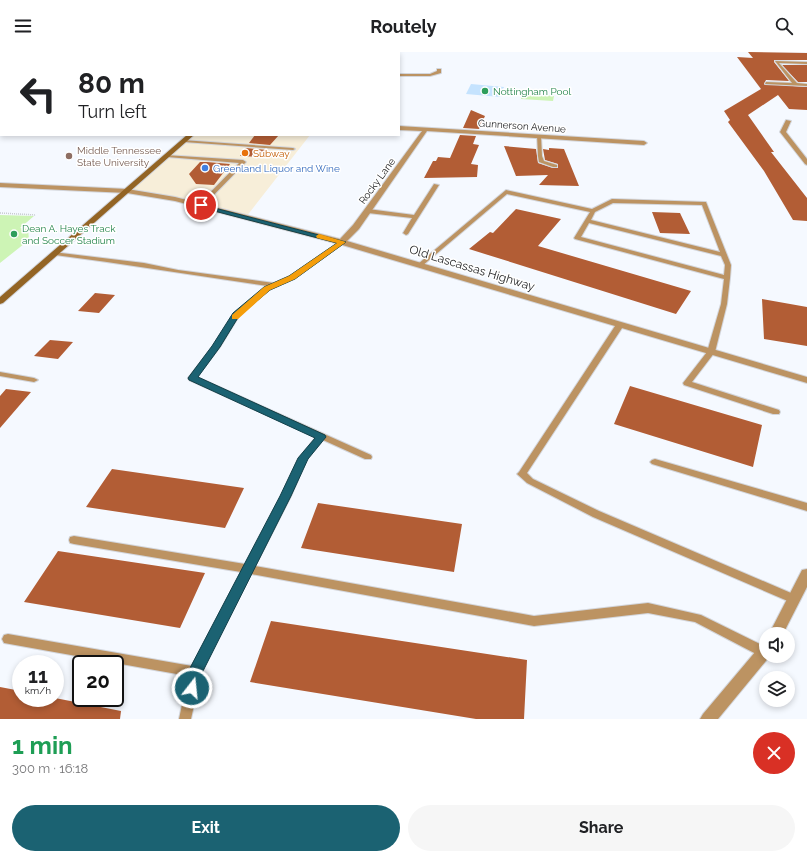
<!DOCTYPE html>
<meta charset="utf-8">
<style>
body{margin:0;font-family:Raleway,sans-serif;background:#f6f6f6;color:#202124;height:100vh;display:flex;flex-direction:column;font-size:15px;white-space:nowrap}
*{box-sizing:border-box;margin:0}
p{font-size:13px;color:#757577}
.icon{flex:none;width:22px;height:22px;fill:none;stroke:currentColor;stroke-width:2;stroke-linecap:round;stroke-linejoin:round}
.map{position:relative;height:667px;overflow:hidden}
.panel{display:flex;flex-direction:column;background:#fff;flex:1}
.panel>*{flex:none}
.hud{position:absolute;left:0px;top:0px;width:400px;height:84px;box-shadow:0 2px 6px #0003;background:#fff;color:#202124;overflow:hidden}
.fabs{position:absolute;left:759px;top:575px;display:grid;gap:8px}
.fabs a{display:grid;place-items:center;width:36px;height:36px;border-radius:50%;background:#fff;box-shadow:0 2px 6px #0003;font-size:20px}
.speed{position:absolute;left:12px;top:603px;display:flex;gap:8px;font-size:20px;font-weight:700;text-align:center}
.speed>*{display:grid;place-content:center;width:52px;height:52px;border-radius:50%;background:#fff;box-shadow:0 2px 6px #0003;line-height:1}
.speed small{font-size:10px;font-weight:400}
.speed .limit{border:2px solid #111;border-radius:6px;background:#fff;color:#111}
.pin{position:absolute;display:grid;place-items:center;width:34px;height:34px;color:#fff;margin:-17px;border:2px solid #fff;border-radius:50%;box-shadow:0 1px 4px #0007}
.me{position:absolute;width:44px;margin:-22px;rotate:16deg;stroke-linejoin:round;filter:drop-shadow(0 0 3px #0008)}
.turn{display:flex;align-items:center;gap:14px;height:84px;padding:0 12px;font-size:18px}
.turn .icon{width:52px;height:52px;stroke-width:2.5}
.turn b{display:block;font-size:28px;line-height:34px}
.round{display:grid;place-items:center;flex:none;width:42px;height:42px;border-radius:21px;background:#f6f6f6}
.head{display:flex;align-items:center;justify-content:space-between;height:68px;padding:0 12px}
h1{font-size:24px;font-weight:700;line-height:30px;color:#1e9e55}
.action{display:flex;gap:8px;margin-top:auto;padding:8px 12px}
.action a{flex:1;height:46px;border-radius:24px;background:#1b6272;color:#fff;font-size:16px;font-weight:700;line-height:46px;text-align:center}
.action a+a{background:#f6f6f6;color:#202124}
header{display:flex;justify-content:space-between;align-items:center;height:52px;padding:0 12px;background:#fff;font-size:18px;font-weight:700}
.map>svg:first-child{display:block}
.commercial{fill:#f7eed9}
.green{fill:#cdf4b5}
.water{fill:#c5e3fe}
.building{fill:#b25d35}
.lines{fill:none;stroke-linecap:round;stroke-linejoin:round}
.lane-casing{stroke:#d3d6dc;stroke-width:2}
.street-casing{stroke:#d3d6dc;stroke-width:2}
.secondary-casing{stroke:#d3d6dc;stroke-width:2}
.path{stroke:#979a9e;stroke-width:1.5;stroke-dasharray:0.5 1.5;stroke-linecap:butt}
.lane{fill:#bc9362;fill-rule:evenodd}
.street{fill:#bc9362;fill-rule:evenodd}
.secondary{fill:#936424;fill-rule:evenodd}
.route{fill:#1b6272;stroke:#12404a}
.slow{fill:#f59e0b}
.leisure-dot{fill:#2e9e5b;stroke:#fff;stroke-width:1.5}
.food-dot{fill:#e8710a;stroke:#fff;stroke-width:1.5}
.education-dot{fill:#8d6e63;stroke:#fff;stroke-width:1.5}
.shop-dot{fill:#3f7fe0;stroke:#fff;stroke-width:1.5}
.labels{text-anchor:middle;dominant-baseline:central;stroke-width:3;stroke-linejoin:round;paint-order:stroke}
.far-leisure-label{font-size:10px;fill:#27864d;stroke:#fff;text-anchor:start}
.far-street-label{font-size:10px;fill:#1f2022;stroke:#fff}
.far-education-label{font-size:10px;fill:#785e54;stroke:#fff;text-anchor:start}
.far-food-label{font-size:10px;fill:#c56008;stroke:#fff;text-anchor:start}
.far-shop-label{font-size:10px;fill:#366cbe;stroke:#fff;text-anchor:start}
.street-label{font-size:12px;fill:#1f2022;stroke:#fff}
</style>
<header><svg class="icon" aria-label="menu" viewBox="0 0 24 24"><path d="M4 6h16M4 12h16M4 18h16"/></svg>Routely<svg class="icon" aria-label="search" viewBox="0 0 24 24"><circle cx="10" cy="10" r="6"/><path d="M15 15l6 6"/></svg></header>
<div class="map">
<svg width="807" height="667" viewBox="0 0 807 667">
<rect width="100%" height="100%" fill="#f5f9ff"/>
<path class="commercial" d="M191,83H310L246,165L175,147L127,139Z"/>
<path class="green" d="M12,0H256L11,1Z
M522,42L554,44L553,49L521,47Z
M0,163L34,164L20,176L28,177L29,188L0,211Z"/>
<path class="water" d="M471,32L504,35L500,45L466,42Z"/>
<path class="building" d="M748,0L807,1V8H774V10L789,29L766,28L764,32L807,35V58L789,57L778,43L748,63L774,100H771L807,146V169L793,168L764,119L728,70L730,68L724,59L761,37L737,5L753,6Z
M782,13H807V30H798Z
M471,58L485,64L479,77L463,76Z
M255,83H279L270,93L249,91Z
M460,83L476,84L473,92L479,93L471,112L478,113L477,125L424,126L433,109H436L438,105L450,106Z
M504,94L536,97L538,111L553,116H558V112L545,108L543,97L549,98V96L564,97L579,134L539,133L548,123L516,124Z
M246,96L267,98L260,105L240,104Z
M200,110H207L230,112L214,133L196,132L189,122Z
M516,157L561,167L538,194L691,239L676,262L469,197L490,180L493,181Z
M652,160L680,161L690,182L660,181Z
M95,241L115,243L99,261L78,259Z
M762,247L807,255V294L764,287Z
M50,288L73,290L58,307L34,304Z
M630,334L762,373L753,415L614,372Z
M6,337L31,340L0,376V344Z
M112,417L244,436L225,476L86,455Z
M318,451L462,472L454,520L301,496Z
M58,499L205,521L180,576L24,550Z
M271,569L527,608L524,667H476L250,630Z
M0,635L21,639V646H55L121,659L120,667H0Z"/>
<g class="lines">
<g class="lane-casing">
<path id="lane" d="M775,9L807,10V12L779,11L797,31L807,32V34L765,32L766,30L792,31Z
M537,83L541,84L542,104L544,109L557,113V115H553L539,110L538,104Z
M182,88L293,96L295,97L293,98L184,90L182,89Z
M165,103L243,108L246,110L203,154L201,155L198,153L199,152L239,111L167,105L165,104Z
M0,131L127,137L130,139L127,141L0,135Z
M434,132L439,133L408,182L406,183L403,181L412,166L368,161L365,159L368,157L414,163Z
M506,138L592,157L612,147L706,150L731,213L730,226L727,252L715,300L692,330L779,358L780,360L779,362H773L684,333L683,331L707,300L721,252L724,227L575,187L574,186L590,160L507,142L422,214H418V212ZM613,151L702,153L720,200L591,168L595,160ZM589,171L721,204L725,213L724,223L581,185Z
M342,188L344,189V191L294,226L269,238L239,264L220,295L197,325L371,403L372,405L371,407H365L323,388L307,407L291,444L255,514L534,564L648,551L701,563L766,595V604H767L764,605L760,604L695,570L648,561L534,574L251,522L201,621L191,667H179L188,624L4,591L2,587L4,583L8,582L192,614L241,520L74,492L70,491L69,488L70,485L74,484L245,512L281,444L299,406L316,385L189,328L188,326L213,294L234,262L268,234C197,224 126,212 55,203L53,202V200L144,211L178,218L274,231L290,224Z
M617,271H620L624,273L527,421L533,427L599,459L798,544L799,547L798,550L794,552L790,550L593,465L527,431L517,422L519,420Z
M0,320L34,326L38,328L34,330L0,324Z
M655,407L807,451V459L652,412L650,410L652,408Z"/>
</g>
<g class="street-casing">
<path id="street" d="M437,17H441V21L430,24H399V22H430L437,19Z
M786,68L791,69L786,80L807,107V113L805,112L780,80Z
M399,74L644,89L647,91L644,93L427,79L359,177L347,189L807,325V331L339,192L175,149L127,141L124,139L127,137L175,145L340,187L353,173L422,79L399,78Z
M807,517V535L783,582H769L802,518Z
M766,592V604H770L718,667H700L703,662L761,593Z"/>
</g>
<g class="secondary-casing">
<path id="secondary" d="M271,0H276L271,1Z
M187,83H194L3,251L0,252V245Z"/>
</g>
<path class="path" d="M6,1L8,0
M0,161L36,163"/>
<use href="#lane" class="lane"/>
<use href="#street" class="street"/>
<use href="#secondary" class="secondary"/>
</g>
<path class="route" d="M199,152L346,190L295,227L270,238L239,264L220,295L198,325L325,383L326,385L308,407L291,444L202,621L196,640L192,642L187,640L185,636L190,616L280,444L298,406L315,386L189,328L188,326L212,294L233,261L264,235L289,224L337,191L199,155Z"/>
<path class="slow" d="M319,182L346,190L295,227L270,238L238,267H232V263L264,235L289,224L337,191L317,186L316,184Z"/>
<g class="leisure-dot">
<circle cx="485" cy="39" r="4"/>
<circle cx="14" cy="182" r="4"/>
</g>
<circle class="food-dot" cx="245" cy="101" r="4"/>
<circle class="education-dot" cx="69" cy="104" r="4"/>
<circle class="shop-dot" cx="205" cy="116" r="4"/>
<g class="labels">
<g class="far-leisure-label">
<text x="493" y="39">Nottingham Pool</text>
<text x="22" y="176">Dean A. Hayes Track<tspan x="22" dy="12">and Soccer Stadium</tspan></text>
</g>
<g class="far-street-label">
<text transform="translate(522 74) rotate(4)">Gunnerson Avenue</text>
<text transform="translate(377 129) rotate(-54)">Rocky Lane</text>
</g>
<g class="far-education-label">
<text x="77" y="98">Middle Tennessee<tspan x="77" dy="12">State University</tspan></text>
</g>
<g class="far-food-label">
<text x="253" y="101">Subway</text>
</g>
<g class="far-shop-label">
<text x="213" y="116">Greenland Liquor and Wine</text>
</g>
<g class="street-label">
<text transform="translate(472 216) rotate(17)">Old Lascassas Highway</text>
</g>
</g>
</svg>
<div class="fabs">
<a><svg class="icon" aria-label="sound" viewBox="0 0 24 24"><path d="M4 9h4l5-4v14l-5-4H4zM17 9q2 3 0 6"/></svg></a>
<a><svg class="icon" aria-label="layers" viewBox="0 0 24 24"><path d="M12 4l9 5-9 5-9-5zM3 14l9 5 9-5"/></svg></a>
</div>
<div class="speed"><div>11<small>km/h</small></div><div class="limit">20</div></div>
<div class="pin" style="left:201px;top:153px;background:#d93025"><svg class="icon" aria-label="arrive" viewBox="0 0 24 24"><path d="M6 21V4h12l-3 4 3 4H6"/></svg></div>
<svg class="me" style="left:192px;top:636px" viewBox="-20 -20 40 40"><circle r="17" fill="#1b6272" stroke="#fff" stroke-width="3"/><path d="M0-11L8 9 0 5-8 9z" fill="#fff"/></svg>
<div class="hud">
<div class="turn"><svg class="icon" aria-label="left" viewBox="0 0 24 24"><path d="M17 20v-9H6M10 6l-5 5 5 5"/></svg><div><b>80 m</b>Turn left</div></div>
</div>
</div>
<section class="panel">
<div class="head"><div><h1>1 min</h1><p>300 m · 16:18</p></div><a class="round" style="background:#d93025;color:#fff"><svg class="icon" aria-label="close" viewBox="0 0 24 24"><path d="M6 6l12 12M18 6L6 18"/></svg></a></div>
<div class="action"><a>Exit</a><a>Share</a></div>
</section>
